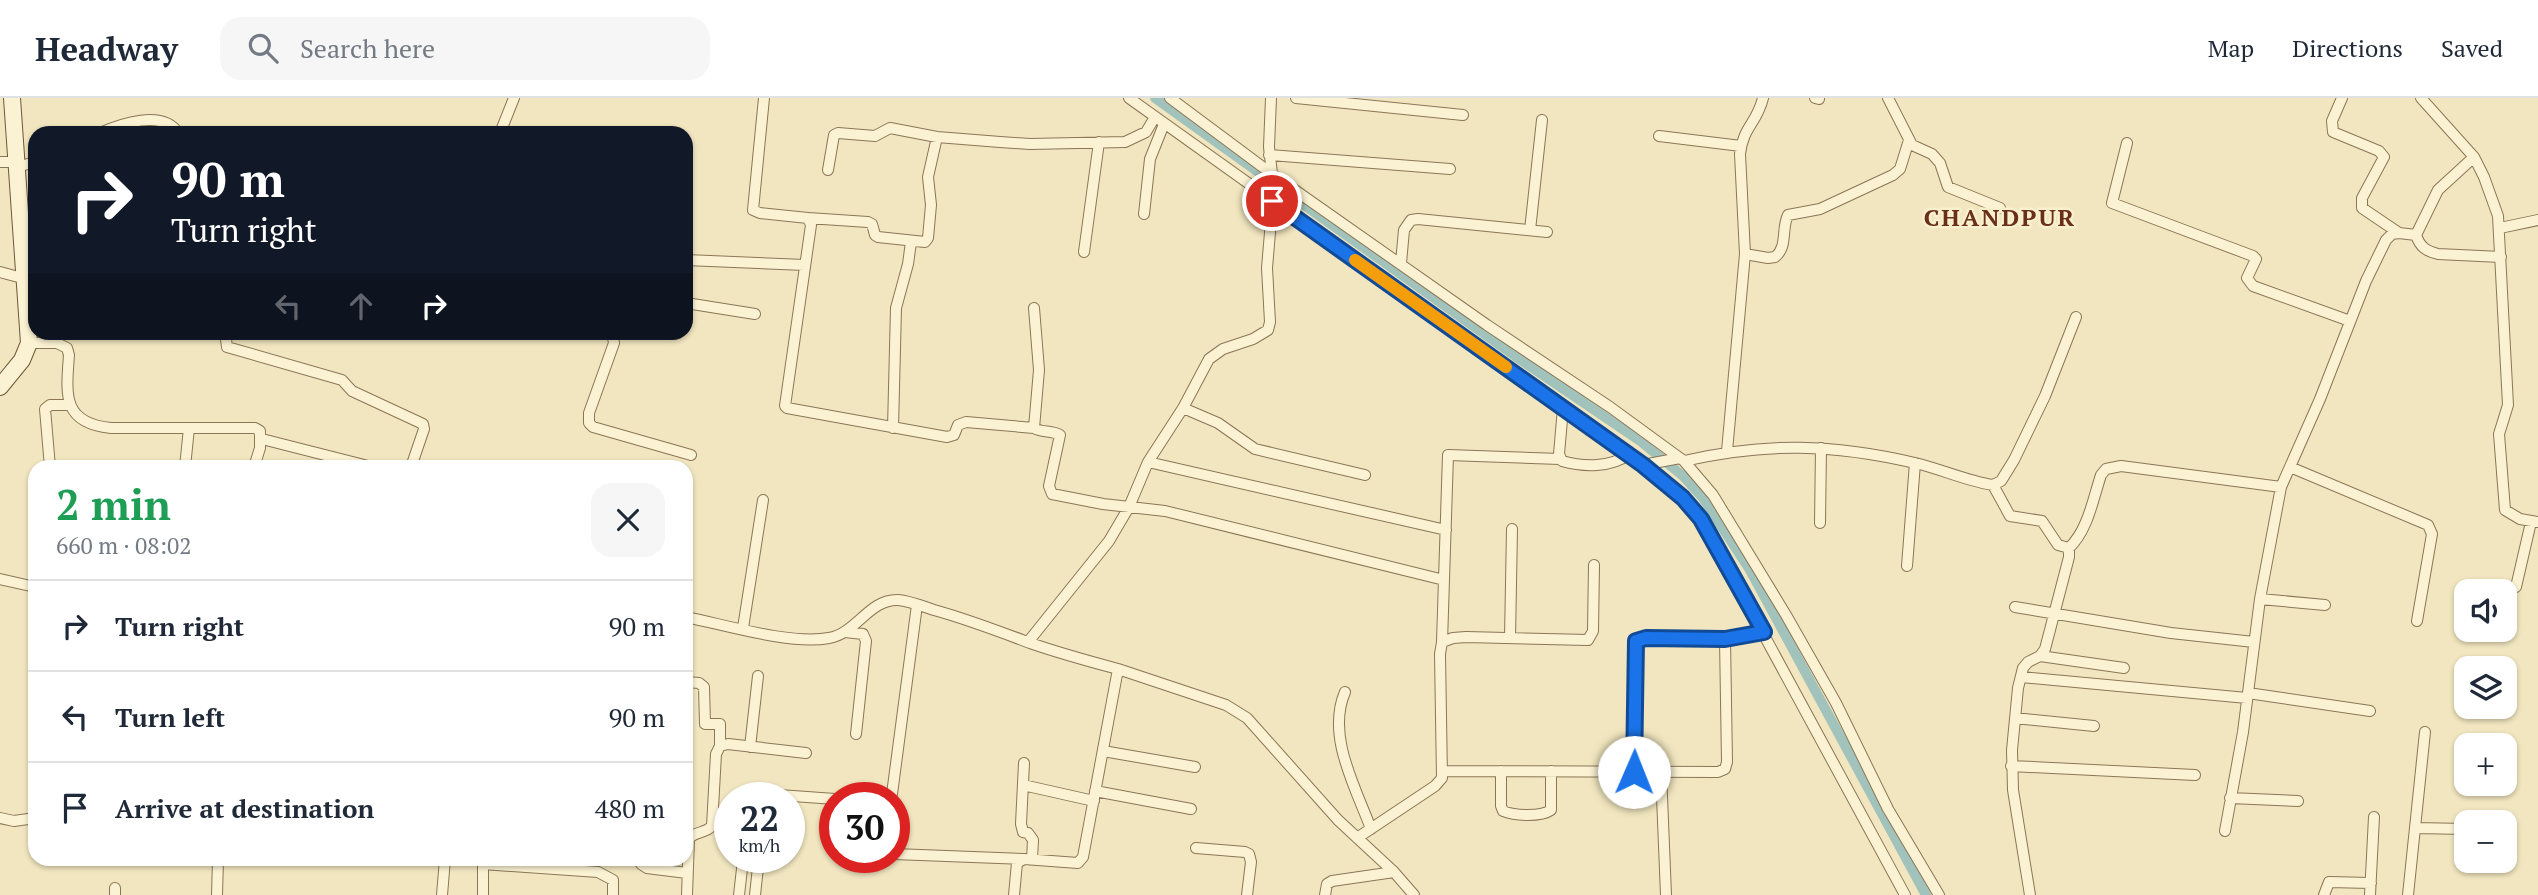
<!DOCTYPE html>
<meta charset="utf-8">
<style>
body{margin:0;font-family:"PT Serif",serif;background:#f6f6f7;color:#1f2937;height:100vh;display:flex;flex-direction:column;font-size:26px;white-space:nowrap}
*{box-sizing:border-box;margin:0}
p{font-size:23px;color:#747a83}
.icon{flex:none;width:38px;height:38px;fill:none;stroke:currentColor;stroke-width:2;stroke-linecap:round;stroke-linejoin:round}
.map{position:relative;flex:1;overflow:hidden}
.panel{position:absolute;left:28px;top:362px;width:665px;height:406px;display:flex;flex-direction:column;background:#fff;border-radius:21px;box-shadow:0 2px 5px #0004}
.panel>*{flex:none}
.guide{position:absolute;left:28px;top:28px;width:665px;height:214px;border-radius:21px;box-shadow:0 2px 5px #0004;background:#111827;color:#fff;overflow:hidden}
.fabs{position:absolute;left:2454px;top:481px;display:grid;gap:14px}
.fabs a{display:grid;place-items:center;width:63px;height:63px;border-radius:14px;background:#fff;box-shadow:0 2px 5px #0004;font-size:35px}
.speed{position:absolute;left:714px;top:684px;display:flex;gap:14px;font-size:35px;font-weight:700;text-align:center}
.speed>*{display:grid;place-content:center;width:91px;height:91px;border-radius:50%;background:#fff;box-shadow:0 2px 5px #0004;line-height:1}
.speed small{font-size:18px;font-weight:400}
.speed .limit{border:10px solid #d22;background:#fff;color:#111}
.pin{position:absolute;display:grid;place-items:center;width:60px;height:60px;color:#fff;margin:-30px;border:4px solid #fff;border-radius:50%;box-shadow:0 2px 7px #0007}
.me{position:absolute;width:77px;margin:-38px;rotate:1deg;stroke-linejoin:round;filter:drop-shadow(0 0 5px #0008)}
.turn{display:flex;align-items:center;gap:24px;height:147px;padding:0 28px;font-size:32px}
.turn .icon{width:91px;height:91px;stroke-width:2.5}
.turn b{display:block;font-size:49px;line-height:60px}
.lanes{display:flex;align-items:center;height:66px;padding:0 28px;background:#0003;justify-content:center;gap:35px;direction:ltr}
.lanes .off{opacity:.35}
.round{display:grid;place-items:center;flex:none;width:74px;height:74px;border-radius:21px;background:#f6f6f7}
.headline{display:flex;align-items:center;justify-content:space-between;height:119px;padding:0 28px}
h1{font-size:42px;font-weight:700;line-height:52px;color:#1e9e55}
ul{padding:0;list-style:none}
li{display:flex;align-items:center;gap:21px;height:91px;padding:0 28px;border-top:2px solid #e0e1e3}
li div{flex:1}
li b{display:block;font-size:26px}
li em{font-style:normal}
header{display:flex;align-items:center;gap:42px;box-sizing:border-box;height:98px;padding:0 35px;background:#fff;border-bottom:2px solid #e0e1e3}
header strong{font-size:33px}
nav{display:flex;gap:38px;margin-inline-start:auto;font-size:24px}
.search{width:490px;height:63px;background:#f6f6f7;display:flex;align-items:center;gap:18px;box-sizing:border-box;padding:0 24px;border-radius:21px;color:#747a83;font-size:26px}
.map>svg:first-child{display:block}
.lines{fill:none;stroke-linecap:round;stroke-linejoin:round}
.canal{stroke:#a2c3bc;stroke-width:10}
.street-casing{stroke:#8b7656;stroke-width:12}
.secondary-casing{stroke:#6d5739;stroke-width:18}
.street{stroke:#fbf2d3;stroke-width:10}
.secondary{stroke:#fbf2d3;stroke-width:16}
.route-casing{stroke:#114b97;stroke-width:18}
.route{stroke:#1a73e8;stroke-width:12}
.slow{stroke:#f59e0b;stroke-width:12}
.labels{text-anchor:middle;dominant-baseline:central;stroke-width:5;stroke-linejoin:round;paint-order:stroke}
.district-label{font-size:24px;font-weight:bold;letter-spacing:2px;fill:#6a2f17;stroke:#f8efcf}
</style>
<header>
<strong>Headway</strong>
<div class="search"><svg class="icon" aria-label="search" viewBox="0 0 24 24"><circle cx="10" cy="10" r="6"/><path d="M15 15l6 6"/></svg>Search here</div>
<nav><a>Map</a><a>Directions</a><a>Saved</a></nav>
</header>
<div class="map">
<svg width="2538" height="797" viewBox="0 0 2538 797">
<rect width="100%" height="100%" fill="#f1e6bf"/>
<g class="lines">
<path class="canal" d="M1155,0L1515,258L1639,342L1683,378L1703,400L1750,472L1926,797"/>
<g class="street-casing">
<path id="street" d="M764,0L753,112L760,115L808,120L811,127L785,308L787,310L947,339L954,337L958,327L966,324L1034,330
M1129,0L1643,367L1683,400L1701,421L1905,797
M1170,0L1272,76L1487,227L1610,309L1684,363L1713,397L1786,517L1836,605L1888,711L1939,797
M1296,0L1463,17
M1815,0L1819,1
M1888,0L1912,47L1932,56L1940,65L1948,89L2000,110
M2342,0L2332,23L2333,34L2379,53L2384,59L2362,100V110L2399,135
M2421,0L2474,59L2484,79L2498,118L2508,307L2499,336L2505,412L2520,421L2538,424
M100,35C120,26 163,11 178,35
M500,35L514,0
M1659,38L1741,48
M2127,45L2112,105L2253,158L2256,161L2247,180L2253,188L2350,223
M1269,57L1450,71
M2474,59L2438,92L2416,137C2420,149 2426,153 2438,156L2501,159
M0,64H16
M17,69L35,64
M828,72L834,37L838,35L875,38L890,30L937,39L1000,44L1030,46L1125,44L1146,34L1155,19
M1144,116L1150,61L1164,26
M808,120L868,124L872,126L875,137L878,139L925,144L928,140L931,107L928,79L937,39
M2500,130L2538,122
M1530,132L1542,22
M1084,154L1099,44
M1745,156L1768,160L1775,159C1788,149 1781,131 1788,117L1820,111L1893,77L1900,71L1909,42
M686,162L805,167
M1401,165L1404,132L1411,122L1418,121L1547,134
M0,174L26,181
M686,205L755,216
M1034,210L1039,272L1034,330C1042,335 1052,332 1060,337L1049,388L1052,396L1103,406L1165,413L1444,482
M225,234L227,249L342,282L352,293L423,326L424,331L411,369
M612,234L614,245L589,315V325L593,329L691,357
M29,245H57L67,250L69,257C66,297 62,325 111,330H255L260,333V350L254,369
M1183,310L1218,325L1255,351L1365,377
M1563,310L1559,356L1562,363C1583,369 1611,370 1629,356
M893,330L896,210L908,166L911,144
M262,341L372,369
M1727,353L1745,156L1740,56C1743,29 1757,25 1763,0
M1684,363C1767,344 1833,346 1915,365C1941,371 1967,383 1993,387L2001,383L2014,362L2045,298L2076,219
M1148,364L1446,432
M1643,367L1680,360
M50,369L45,311L50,307H70
M185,369L189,330
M2290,369L2428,427L2432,436L2417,523
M1993,387L2010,418L2042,423L2058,447L2069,450
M1820,425L1821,350
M1907,468L1915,365
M0,481L35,489
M2516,489L2531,424
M2260,501L2325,507
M2015,509L2171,535L2254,544
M686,519C726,527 790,547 829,540C857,535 869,501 898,502C910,503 922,508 934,512C967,521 998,533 1030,545C1059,555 1088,563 1118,571L1083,759L1078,765L1024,761L1017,765L1014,797
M743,530L763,402
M845,534L863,536L866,543L856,636
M1510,540L1512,431
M1028,544L1109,443L1129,409L1148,364L1183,310L1209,261L1223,251L1253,241L1268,232L1270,224L1267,170L1272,111V76L1269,49L1271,0
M1442,544L1448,357L1560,361
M2040,558L2124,570
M1118,571L1226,607L1247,620L1338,722L1394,774L1414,797
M2021,579L2247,600
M686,584L699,585L704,589L705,626H720V648
M1345,594C1326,638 1356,690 1371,731
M2248,595L2370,613
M2015,620L2094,628
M750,649L758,578
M1103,653L1195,669
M1024,665L1021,726L1023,734L1028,735L1033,742L1032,761
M2011,668L2195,677
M1443,673L1718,674L1725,671L1727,664L1725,541
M1501,673V708L1503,713C1515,718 1541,719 1551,712V673
M1634,674L1636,543L1646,540L1725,541L1764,535
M1661,674L1666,797
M1023,687L1094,703
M1095,693L1191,711
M766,700L779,697L835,701
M888,700L892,696L917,507
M2230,700L2298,703
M0,720L14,723L35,720
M2416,730L2466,731
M2225,733L2243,634L2260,501L2281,389L2320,301L2366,183L2386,142L2392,136L2399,135L2416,137
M1357,740L1435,688L1442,680L1440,556L1442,544L1453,540L1466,539L1588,542L1593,533L1594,467
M1196,750L1245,754L1249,756L1251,764L1247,797
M894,756L1024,761
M484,761L483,766L598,774L613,782V797
M640,761L641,766L647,770L687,775
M115,790V797
M217,797L218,761
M442,797L445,761
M483,797V766
M687,797L689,741C694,733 705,736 712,728L716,656L720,648L728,646L806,655
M739,797L743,762L758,764
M755,797L759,760
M1325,797L1327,786L1332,783L1394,774
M2030,797L2013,692L2012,652L2018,590L2023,570L2028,564L2040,558L2045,551L2069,459V450C2088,432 2093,401 2101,377L2106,371L2121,368L2281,389
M2324,797L2329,784L2371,785
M2370,797L2374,719
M2408,797L2425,634"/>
</g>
<g class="secondary-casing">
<path id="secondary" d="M0,289L22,262L29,245L12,0"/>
</g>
<use href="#street" class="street"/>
<use href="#secondary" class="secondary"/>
</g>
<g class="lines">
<g class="route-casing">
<path id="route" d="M1272,103L1643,367L1683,400L1701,421L1764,534L1725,541L1646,540L1636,543L1634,674"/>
</g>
<use href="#route" class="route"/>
<path class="slow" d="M1355,162L1506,269"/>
</g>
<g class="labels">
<g class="district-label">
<text x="2000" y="119">CHANDPUR</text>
</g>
</g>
</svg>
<div class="fabs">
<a><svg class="icon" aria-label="sound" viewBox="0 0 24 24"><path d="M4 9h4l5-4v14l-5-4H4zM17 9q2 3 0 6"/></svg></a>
<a><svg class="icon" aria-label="layers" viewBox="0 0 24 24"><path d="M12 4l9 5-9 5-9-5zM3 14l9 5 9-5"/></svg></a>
<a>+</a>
<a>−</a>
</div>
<div class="speed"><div>22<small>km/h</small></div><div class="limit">30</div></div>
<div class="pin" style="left:1272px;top:103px;background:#d93025"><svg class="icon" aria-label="arrive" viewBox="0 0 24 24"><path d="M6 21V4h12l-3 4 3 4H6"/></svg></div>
<svg class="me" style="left:1634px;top:674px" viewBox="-20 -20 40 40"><circle r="19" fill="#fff"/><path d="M0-13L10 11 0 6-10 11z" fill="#1a73e8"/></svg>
<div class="guide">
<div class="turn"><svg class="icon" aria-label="right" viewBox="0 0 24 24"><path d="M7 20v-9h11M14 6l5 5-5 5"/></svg><div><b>90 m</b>Turn right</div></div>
<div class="lanes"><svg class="icon off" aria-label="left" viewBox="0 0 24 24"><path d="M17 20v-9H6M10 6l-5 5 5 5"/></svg><svg class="icon off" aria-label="ahead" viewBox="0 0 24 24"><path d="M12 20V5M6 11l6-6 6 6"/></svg><svg class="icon" aria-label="right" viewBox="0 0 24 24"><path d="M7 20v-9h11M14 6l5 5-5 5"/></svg></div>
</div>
<section class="panel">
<div class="headline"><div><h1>2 min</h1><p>660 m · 08:02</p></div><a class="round"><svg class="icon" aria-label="close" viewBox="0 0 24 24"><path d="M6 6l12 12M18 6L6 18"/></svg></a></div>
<ul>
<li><svg class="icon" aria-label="right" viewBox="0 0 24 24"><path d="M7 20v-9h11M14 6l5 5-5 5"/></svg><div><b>Turn right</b></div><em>90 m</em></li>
<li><svg class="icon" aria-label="left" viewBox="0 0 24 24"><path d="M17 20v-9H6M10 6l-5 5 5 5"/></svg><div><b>Turn left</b></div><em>90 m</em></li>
<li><svg class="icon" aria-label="arrive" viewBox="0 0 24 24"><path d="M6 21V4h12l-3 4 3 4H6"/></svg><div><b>Arrive at destination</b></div><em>480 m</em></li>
</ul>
</section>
</div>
